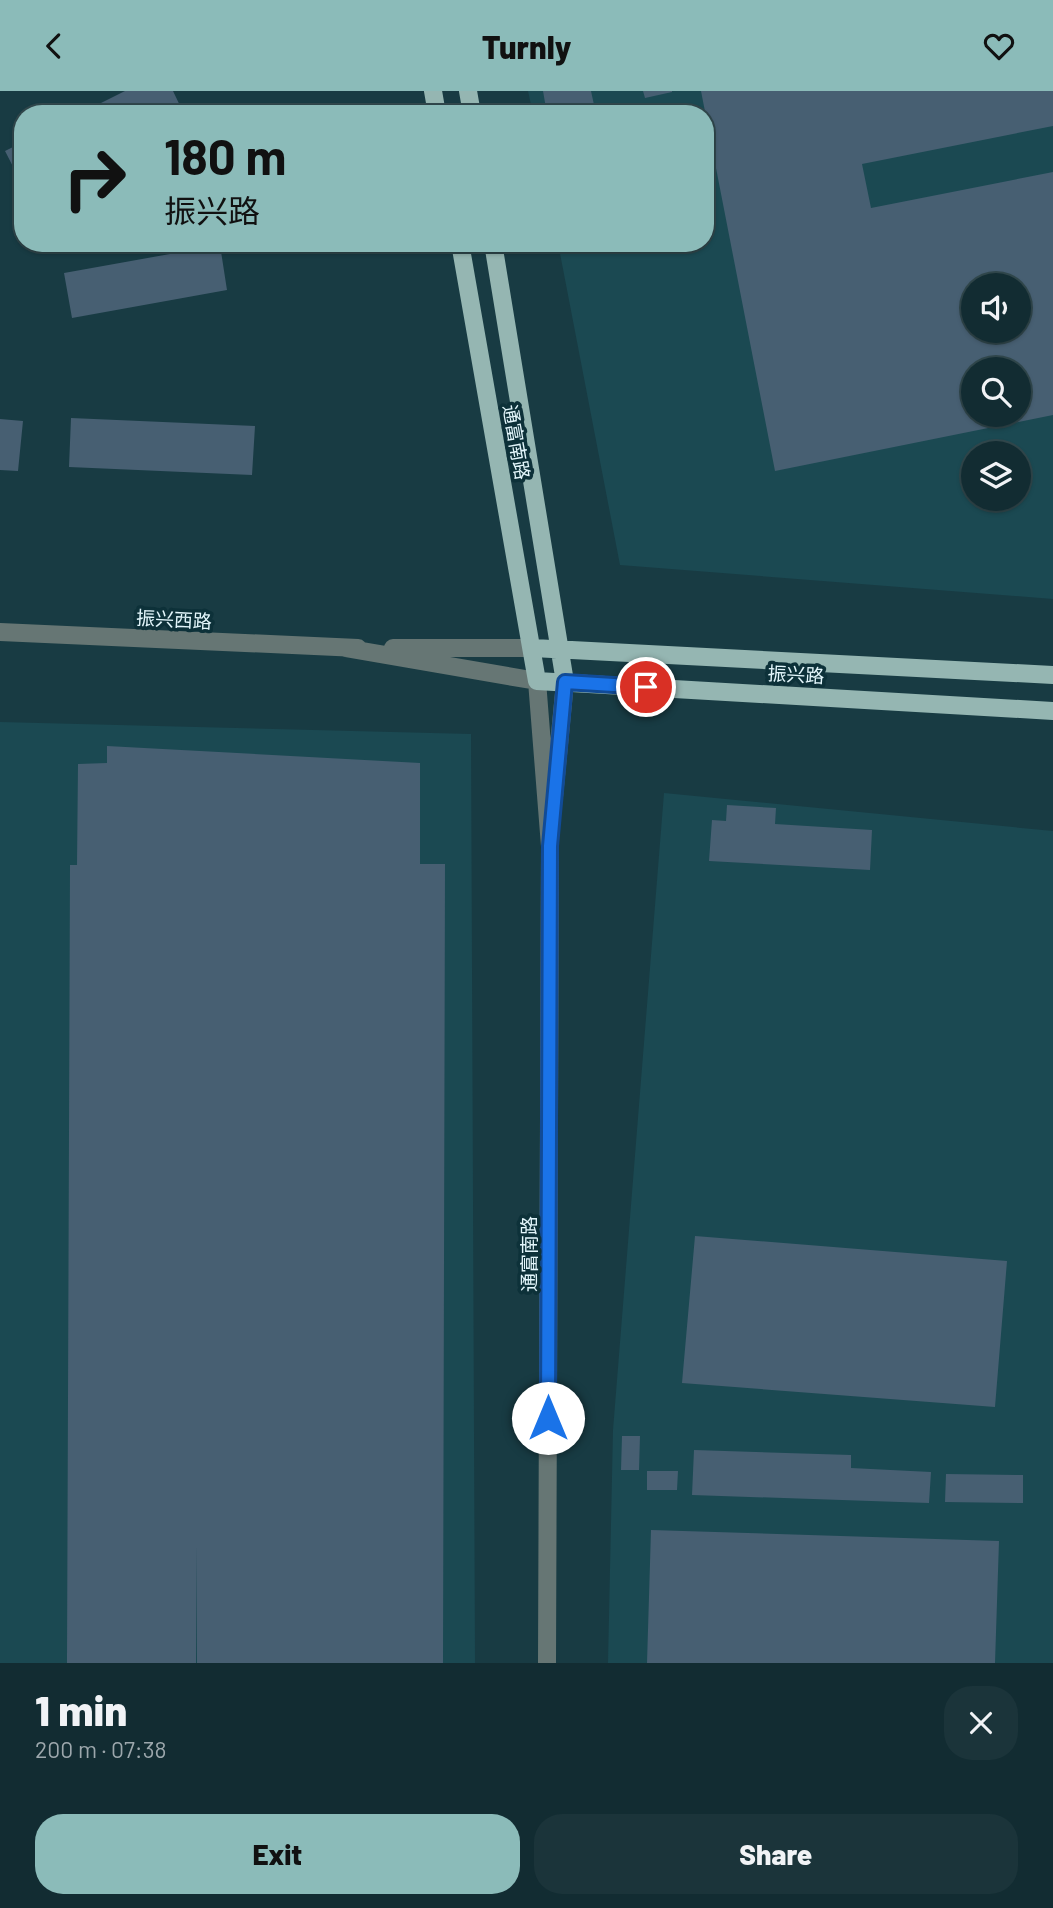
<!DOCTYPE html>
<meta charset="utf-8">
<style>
body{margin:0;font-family:Barlow,"Noto Sans SC",sans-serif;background:#1b343a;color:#f1f3f6;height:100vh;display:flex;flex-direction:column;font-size:26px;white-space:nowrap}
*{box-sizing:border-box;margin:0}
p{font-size:23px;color:#9ca7ac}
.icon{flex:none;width:38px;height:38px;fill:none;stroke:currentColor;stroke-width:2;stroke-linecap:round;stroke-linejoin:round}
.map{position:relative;height:1572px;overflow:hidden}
.sheet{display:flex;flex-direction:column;background:#122c32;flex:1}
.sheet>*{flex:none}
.top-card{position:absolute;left:14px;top:14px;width:700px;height:147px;border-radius:28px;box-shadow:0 2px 5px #0004,0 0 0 2px #31484d;background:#8bbbb9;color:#111;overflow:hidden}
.tools{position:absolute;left:961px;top:182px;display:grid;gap:14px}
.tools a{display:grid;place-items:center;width:70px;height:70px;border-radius:50%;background:#122c32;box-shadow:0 2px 5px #0004,0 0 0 2px #31484d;font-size:35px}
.pin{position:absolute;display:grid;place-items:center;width:60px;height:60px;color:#fff;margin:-30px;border:4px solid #fff;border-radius:50%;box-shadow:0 2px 7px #0007}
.me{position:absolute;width:77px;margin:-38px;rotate:0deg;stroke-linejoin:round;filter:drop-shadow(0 0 5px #0008)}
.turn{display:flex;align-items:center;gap:24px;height:147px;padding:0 35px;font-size:32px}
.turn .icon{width:91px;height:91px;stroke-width:2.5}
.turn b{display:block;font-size:49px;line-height:60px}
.round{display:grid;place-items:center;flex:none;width:74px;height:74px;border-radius:28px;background:#1b343a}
.summary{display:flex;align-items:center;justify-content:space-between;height:119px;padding:0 35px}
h1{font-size:42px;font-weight:800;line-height:52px}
.action{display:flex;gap:14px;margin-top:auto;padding:14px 35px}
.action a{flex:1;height:80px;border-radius:28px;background:#8bbbb9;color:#111;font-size:28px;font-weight:800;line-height:80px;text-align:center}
.action a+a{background:#1b343a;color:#f1f3f6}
header{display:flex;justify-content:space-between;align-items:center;height:91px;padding:0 35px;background:#8bbbb9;color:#111;font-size:32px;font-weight:800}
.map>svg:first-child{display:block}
.built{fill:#1b4952;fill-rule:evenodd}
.building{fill:#475f72;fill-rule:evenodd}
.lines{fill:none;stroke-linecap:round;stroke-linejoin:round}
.minor{stroke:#667674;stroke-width:18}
.major{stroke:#95b6b2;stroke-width:18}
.route-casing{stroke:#114b97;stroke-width:18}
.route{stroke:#1a73e8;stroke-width:12}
.labels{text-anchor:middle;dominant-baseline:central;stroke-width:7;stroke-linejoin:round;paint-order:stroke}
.street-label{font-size:19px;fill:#e3f6fb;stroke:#0d3139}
</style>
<header><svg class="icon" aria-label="back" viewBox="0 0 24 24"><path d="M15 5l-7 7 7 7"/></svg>Turnly<svg class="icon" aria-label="heart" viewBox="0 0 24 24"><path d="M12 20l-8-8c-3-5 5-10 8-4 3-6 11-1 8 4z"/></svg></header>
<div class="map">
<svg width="1053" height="1572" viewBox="0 0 1053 1572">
<rect width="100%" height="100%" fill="#183b43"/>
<path class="built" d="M528,0H1053V508L620,474L558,152H705V23H533ZM973,194H1018V240H973ZM973,278H1018V324H973ZM973,362H1018V408H973Z
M0,631L471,643L475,1572H0Z
M664,702L1053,740V1572H608L613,1339Z"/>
<path class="building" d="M125,0H173L184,23H79Z
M543,0H591L596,23H547Z
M643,0H672V1L645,7Z
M701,0H1053V35L862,73L871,117L1053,81V324L775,380ZM973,194H1018V240H973ZM973,278H1018V324H973Z
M23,51V95L5,60Z
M220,154L227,199L72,227L64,182Z
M71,327L255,335L252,384L69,376Z
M0,328L23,330L18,380L0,379Z
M107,655L420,672V773H445L443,1572H197L196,1454V1572H67L70,774H77L78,673L107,672Z
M727,714L776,717L775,733L872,739L870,779L709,770L712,729L726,730Z
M695,1145L1007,1170L995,1316L682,1292Z
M622,1345H640L639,1379H621Z
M694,1359L851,1364V1377L931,1381L929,1412L692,1404Z
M647,1380H678L677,1399H647Z
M946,1383L1023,1384V1412L945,1411Z
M651,1439L999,1450L995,1572H647Z"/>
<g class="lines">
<path class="minor" d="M0,541L358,557
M345,557L537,590L550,755L547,1572
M393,557H533
M554,706L565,591"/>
<path class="major" d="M433,0L437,23
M468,0L472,23
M460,152L537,590L1053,620
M493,152L565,591
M533,557L1053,584"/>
</g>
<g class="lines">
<g class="route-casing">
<path id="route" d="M548,1327L550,755L565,591L646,596"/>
</g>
<use href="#route" class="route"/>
</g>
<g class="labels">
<g class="street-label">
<text transform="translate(517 351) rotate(80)">通富南路</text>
<text transform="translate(174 528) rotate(3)">振兴西路</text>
<text transform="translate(796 583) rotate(3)">振兴路</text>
<text transform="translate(528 1163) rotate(-90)">通富南路</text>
</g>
</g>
</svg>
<div class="tools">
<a><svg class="icon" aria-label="sound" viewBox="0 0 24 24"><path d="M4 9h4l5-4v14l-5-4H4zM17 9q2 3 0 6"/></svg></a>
<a><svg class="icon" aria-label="search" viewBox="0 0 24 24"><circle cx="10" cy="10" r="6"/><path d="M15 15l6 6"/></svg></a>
<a><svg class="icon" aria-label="layers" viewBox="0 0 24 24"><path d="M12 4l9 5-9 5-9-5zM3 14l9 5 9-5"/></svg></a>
</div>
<div class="pin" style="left:646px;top:596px;background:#d93025"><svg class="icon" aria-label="arrive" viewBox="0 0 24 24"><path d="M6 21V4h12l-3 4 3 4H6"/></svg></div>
<svg class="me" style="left:548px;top:1327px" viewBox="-20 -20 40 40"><circle r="19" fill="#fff"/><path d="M0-13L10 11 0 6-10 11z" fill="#1a73e8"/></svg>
<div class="top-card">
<div class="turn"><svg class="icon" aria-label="right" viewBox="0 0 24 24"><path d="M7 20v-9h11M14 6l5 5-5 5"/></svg><div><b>180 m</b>振兴路</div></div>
</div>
</div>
<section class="sheet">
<div class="summary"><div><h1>1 min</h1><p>200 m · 07:38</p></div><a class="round"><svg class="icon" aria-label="close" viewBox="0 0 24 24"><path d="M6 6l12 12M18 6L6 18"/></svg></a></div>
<div class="action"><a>Exit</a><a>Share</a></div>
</section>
